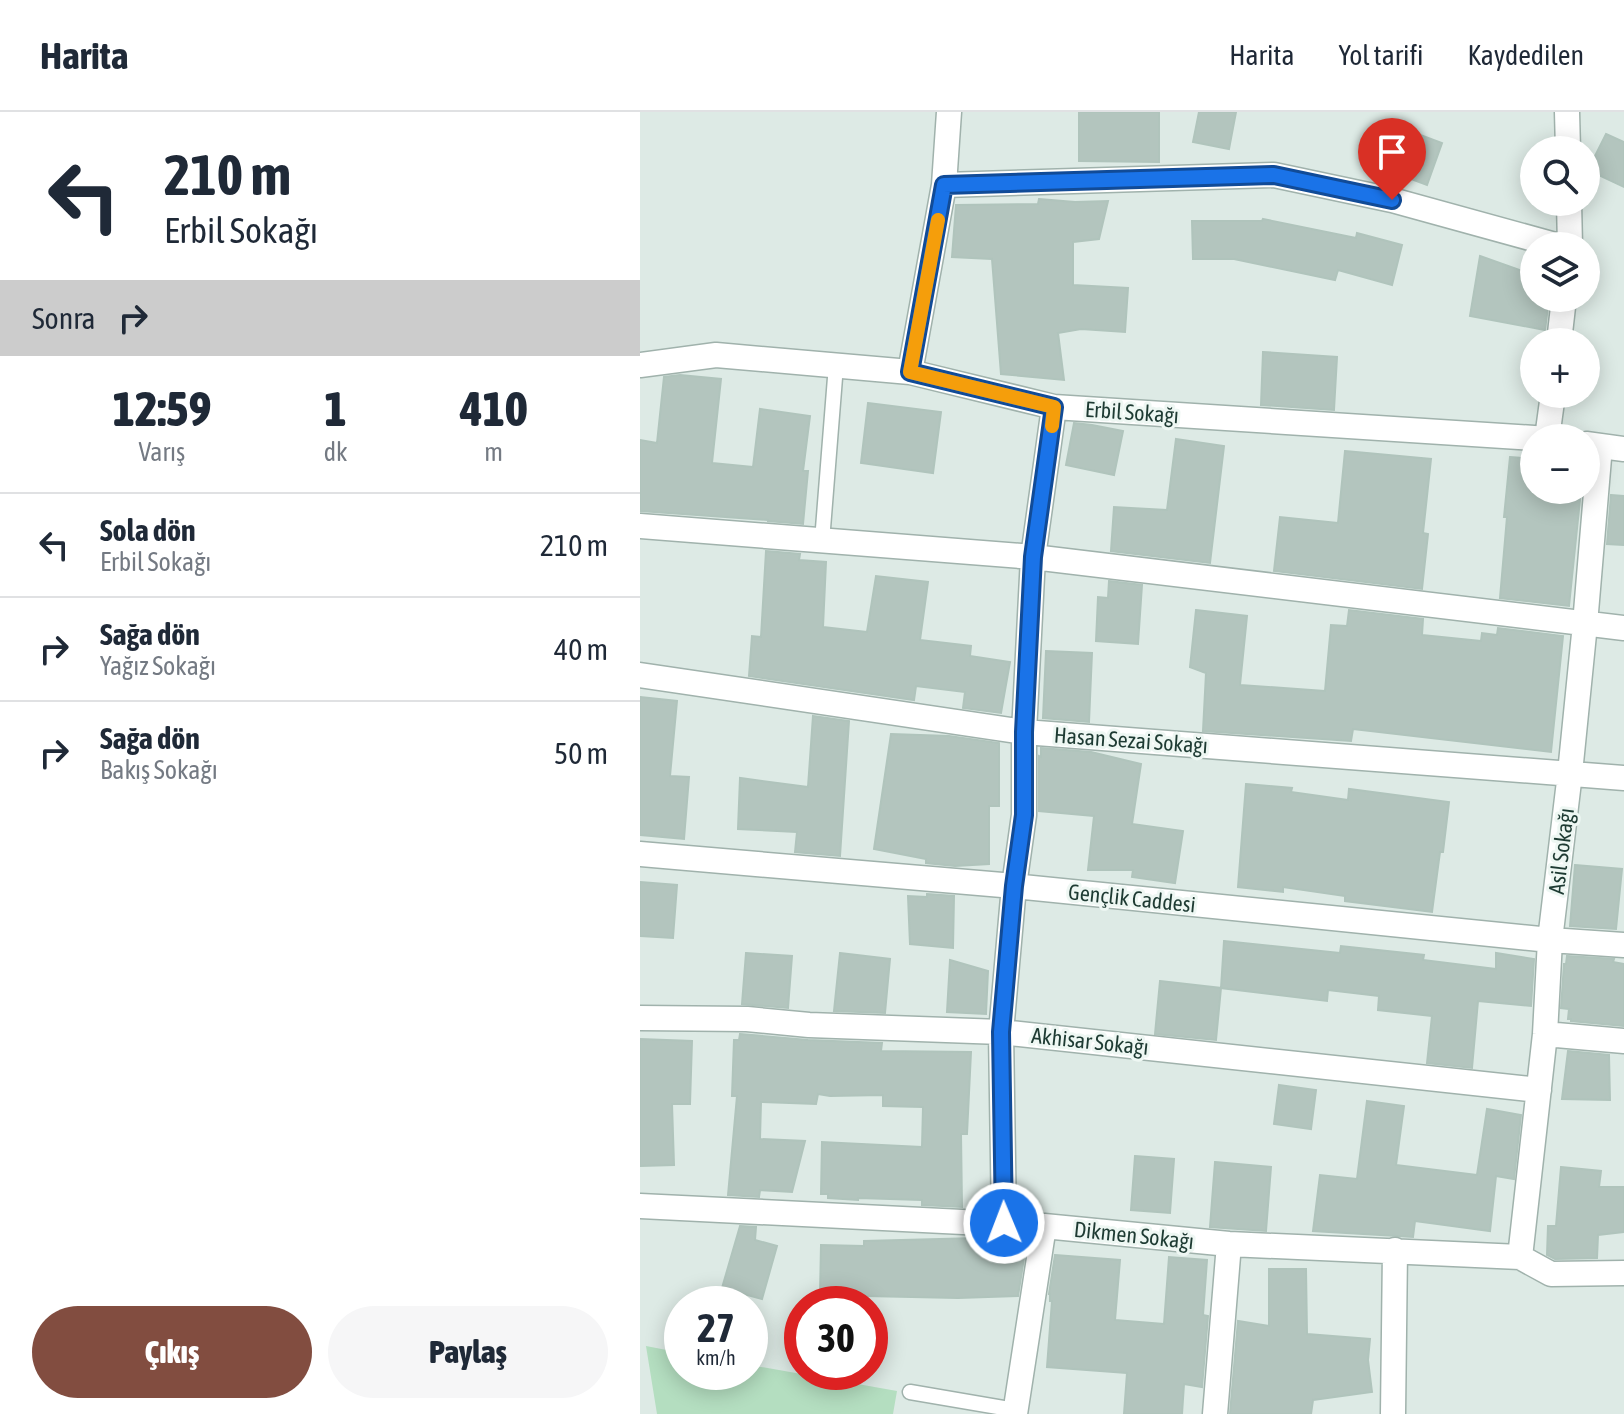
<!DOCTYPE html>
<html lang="tr">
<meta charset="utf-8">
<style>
body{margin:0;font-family:"Asap Condensed",sans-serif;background:#f6f6f7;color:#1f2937;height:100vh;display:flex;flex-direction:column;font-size:30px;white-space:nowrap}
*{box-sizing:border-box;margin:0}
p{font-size:26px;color:#747a83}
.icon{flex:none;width:44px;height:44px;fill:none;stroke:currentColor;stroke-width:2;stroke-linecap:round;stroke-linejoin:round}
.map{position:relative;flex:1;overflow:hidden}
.details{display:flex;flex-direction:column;background:#fff;width:640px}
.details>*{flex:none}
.banner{background:#fff;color:#1f2937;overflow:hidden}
.buttons{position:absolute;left:880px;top:24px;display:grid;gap:16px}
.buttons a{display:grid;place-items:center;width:80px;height:80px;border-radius:50%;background:#fff;box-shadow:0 4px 20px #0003;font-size:40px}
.speed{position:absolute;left:24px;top:1174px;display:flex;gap:16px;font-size:40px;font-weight:700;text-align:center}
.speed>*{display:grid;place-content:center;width:104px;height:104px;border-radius:50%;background:#fff;box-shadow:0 4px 20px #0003;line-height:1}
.speed small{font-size:20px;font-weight:400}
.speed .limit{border:12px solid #d22;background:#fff;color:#111}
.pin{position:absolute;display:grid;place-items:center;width:68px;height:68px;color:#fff;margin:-82px -34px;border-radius:50% 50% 50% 0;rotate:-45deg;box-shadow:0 0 8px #0007}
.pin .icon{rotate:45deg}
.me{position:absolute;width:88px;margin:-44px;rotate:359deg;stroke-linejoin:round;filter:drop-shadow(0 0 6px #0008)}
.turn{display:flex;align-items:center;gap:28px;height:168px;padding:0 32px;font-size:36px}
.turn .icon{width:104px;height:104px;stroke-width:2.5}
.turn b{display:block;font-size:56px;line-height:68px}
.then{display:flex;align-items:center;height:76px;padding:0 32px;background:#0003;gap:16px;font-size:30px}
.eta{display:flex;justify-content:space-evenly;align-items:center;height:136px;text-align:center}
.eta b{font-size:48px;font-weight:800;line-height:56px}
.button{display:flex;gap:16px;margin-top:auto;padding:16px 32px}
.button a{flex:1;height:92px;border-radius:48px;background:#824d40;color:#fff;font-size:32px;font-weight:800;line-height:92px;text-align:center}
.button a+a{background:#f6f6f7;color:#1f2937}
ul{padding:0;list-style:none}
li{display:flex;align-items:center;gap:24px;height:104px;padding:0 32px;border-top:2px solid #e0e1e3}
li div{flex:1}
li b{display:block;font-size:30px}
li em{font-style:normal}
header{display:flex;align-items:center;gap:48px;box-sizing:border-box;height:112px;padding:0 40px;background:#fff;border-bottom:2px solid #e0e1e3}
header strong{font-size:38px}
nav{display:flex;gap:44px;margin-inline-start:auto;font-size:28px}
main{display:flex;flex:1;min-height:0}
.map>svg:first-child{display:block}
.green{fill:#b4dec0}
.building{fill:#b3c5be;stroke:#b0c4bc;stroke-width:2}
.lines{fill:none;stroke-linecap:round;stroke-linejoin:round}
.lane-casing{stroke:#a0b2ac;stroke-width:17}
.street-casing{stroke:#a0b2ac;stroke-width:27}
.lane{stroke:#fff;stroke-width:14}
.street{stroke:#fff;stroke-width:24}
.route-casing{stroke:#114b97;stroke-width:20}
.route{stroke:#1a73e8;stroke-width:14}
.slow{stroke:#f59e0b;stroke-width:14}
.labels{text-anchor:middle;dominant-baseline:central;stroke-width:6;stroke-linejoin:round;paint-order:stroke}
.street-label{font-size:22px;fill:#1e3b33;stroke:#eef7f3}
</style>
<header>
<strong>Harita</strong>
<nav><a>Harita</a><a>Yol tarifi</a><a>Kaydedilen</a></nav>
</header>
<main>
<section class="details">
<div class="banner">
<div class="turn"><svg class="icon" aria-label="left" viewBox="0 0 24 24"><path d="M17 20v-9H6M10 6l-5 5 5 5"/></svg><div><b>210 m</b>Erbil Sokağı</div></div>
<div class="then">Sonra<svg class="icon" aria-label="right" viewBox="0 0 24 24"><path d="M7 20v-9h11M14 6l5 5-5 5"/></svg></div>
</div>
<div class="eta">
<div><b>12:59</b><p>Varış</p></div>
<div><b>1</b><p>dk</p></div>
<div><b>410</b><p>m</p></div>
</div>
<ul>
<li><svg class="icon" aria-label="left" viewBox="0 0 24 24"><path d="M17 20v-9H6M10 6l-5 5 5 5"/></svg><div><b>Sola dön</b><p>Erbil Sokağı</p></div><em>210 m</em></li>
<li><svg class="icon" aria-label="right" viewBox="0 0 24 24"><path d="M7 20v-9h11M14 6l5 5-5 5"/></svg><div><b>Sağa dön</b><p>Yağız Sokağı</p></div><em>40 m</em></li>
<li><svg class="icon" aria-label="right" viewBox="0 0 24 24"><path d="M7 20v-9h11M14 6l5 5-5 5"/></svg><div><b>Sağa dön</b><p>Bakış Sokağı</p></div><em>50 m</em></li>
</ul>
<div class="button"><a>Çıkış</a><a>Paylaş</a></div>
</section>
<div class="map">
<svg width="984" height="1302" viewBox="0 0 984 1302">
<rect width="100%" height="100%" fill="#ddeae5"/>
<path class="green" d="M6,1234L42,1241V1260H110V1253L257,1279L253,1302H17Z"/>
<path class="building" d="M439,0H519V50L439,49Z
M559,0H596L589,37L553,30Z
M743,9L802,31L787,73L728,51Z
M966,22L984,30V75L948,58Z
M399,87L435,90L468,89L459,127L433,130V173L488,176L485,220L441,217L418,221L424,268L361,262L352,147L312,145L316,93L398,92Z
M623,107L716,126L717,121L762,133L752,173L698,158L695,168L594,147H553L552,109H622Z
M840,144L894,163V186H909L905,218L830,204Z
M623,240L697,245L694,298L621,293Z
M40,263L81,267L72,351L113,355L120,297L170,304L163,359H168L163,412L128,409V408L0,399V328L17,331L24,265Z
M228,291L301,300L293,361L221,351Z
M434,311L452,313L483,319L474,363L426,353Z
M536,327L584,334L570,451L471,439L474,395L527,398Z
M705,339L791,347L783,421L788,422L782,477L634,459L640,405L698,411Z
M870,345L894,347V378H941L929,494L860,486L867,405H864Z
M971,383L984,384V433L967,432Z
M126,439L160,442L159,448L186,450L183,515L227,520L236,464L288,470L280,528L331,534L330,544L370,550L361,601L323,596L325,580L276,574L274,588L109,564L112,524L121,525Z
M469,469L502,473L498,532L456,529L458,485L468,486Z
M556,498L607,504L600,573L685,579L691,513L707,514L709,498L783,507L782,523L841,529L842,521L857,523L858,516L923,524L911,640L713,617L711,629L563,619L566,561L550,555Z
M406,539L452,541L449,610L403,606Z
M0,585L37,589L30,664L49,665L44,727L0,723Z
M173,604L209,609L200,744L155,740L157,720L98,717L100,666L168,675Z
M251,622L309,624L359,631V694H349V752L315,754L286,751V747L234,737Z
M401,636L451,640L501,652L492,712L543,719L535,771L492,765L493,758H448L454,704L399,699V644L401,645Z
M606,672L652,676L651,680L708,688L709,677L809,690L803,740H800L792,800L705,789V784L643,775V780L598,775Z
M935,753L982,757L976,817L930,814Z
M0,770L37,773L33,826L0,824Z
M287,782L314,784L313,836L270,832L268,784L287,785Z
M584,829L700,841L701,834L784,843L783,848L856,857V841L894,847L891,894L838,889L832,956L787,951L792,904L738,898L739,884L688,878L687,889L581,876Z
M106,841L152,844L148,896L102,892Z
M200,841L250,847L245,901L194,899Z
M927,844L974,847L973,850L984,852V914L931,909V907H928L929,897L921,896L924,852H926Z
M310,848L348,859L346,902L307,900Z
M520,869L581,876L576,928L515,922Z
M100,922L168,928L242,931L241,939L331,940L327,1022H321L322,1095L282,1093V1088L218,1086V1088L188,1086V1082H181L182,1030L282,1035L283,995L243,994V983L190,984L178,982L176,992L121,990L120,1027L165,1029L152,1080L120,1078L119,1085L88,1083L97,984H92L94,928H99Z
M0,927L52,929L50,992H32L34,1053L0,1054Z
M928,939L969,943L970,988L922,987Z
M639,973L676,978L671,1017L634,1012Z
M727,989L764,994L756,1053L837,1063L847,997L881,1003L874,1067L856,1064L850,1119L775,1109L773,1125L673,1119L680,1063L717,1067Z
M495,1044L534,1047L530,1101L491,1098Z
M575,1050L631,1055L626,1119L570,1115Z
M921,1055L961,1059L959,1075H984V1120L958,1123L957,1146L915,1147L907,1143L908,1114H916Z
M100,1114L116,1115L115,1128L137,1134L122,1187L82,1176Z
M338,1126L384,1128L385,1140L378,1184L318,1186L180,1183L181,1133L224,1134V1129Z
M415,1143L480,1148L475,1208L524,1212L529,1145L567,1148L563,1203L568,1204L562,1275L544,1272L542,1302H484L487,1261L407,1255L412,1189H410V1182H409Z
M629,1157H666L667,1222L730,1227L728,1248L732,1280L673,1288L671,1302H590L598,1209L629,1214Z"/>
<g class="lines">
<g class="lane-casing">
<path id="lane" d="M182,429L196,253
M270,1280L375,1298"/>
</g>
<g class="street-casing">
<path id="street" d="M927,0L928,38
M304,73L634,63L752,88L919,134
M929,90L930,134
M919,230L924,186
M0,253L76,243L270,260L414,295L894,326
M270,260L304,73L309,0
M907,326L913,282
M946,332L984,337
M0,414L393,445L984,516
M0,563L384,620L984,666
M0,742L374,774L910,828L984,833
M0,906L107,907L169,913L361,920L899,978
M905,922L984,929
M0,1094L404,1114L589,1132L880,1145L911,1162L984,1161
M364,1111L361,920L374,774L384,703V620L393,445L414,295
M880,1145L905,922L910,828L930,661L945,512L960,334
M375,1302L404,1114
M575,1302L589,1132
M753,1302L755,1138"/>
</g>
<use href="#lane" class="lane"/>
<use href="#street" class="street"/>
</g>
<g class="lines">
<g class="route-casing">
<path id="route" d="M364,1111L361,920L374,774L384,703V620L393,445L414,295L270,260L304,73L634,63L752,88"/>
</g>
<use href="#route" class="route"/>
<path class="slow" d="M298,108L270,260L414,295L412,314"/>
</g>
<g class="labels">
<g class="street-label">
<text transform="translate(492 300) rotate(4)">Erbil Sokağı</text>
<text transform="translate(491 628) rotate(4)">Hasan Sezai Sokağı</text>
<text transform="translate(921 739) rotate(-83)">Asil Sokağı</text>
<text transform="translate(492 786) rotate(6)">Gençlik Caddesi</text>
<text transform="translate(450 929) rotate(6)">Akhisar Sokağı</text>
<text transform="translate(494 1123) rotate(6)">Dikmen Sokağı</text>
</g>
</g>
</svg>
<div class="buttons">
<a><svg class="icon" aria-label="search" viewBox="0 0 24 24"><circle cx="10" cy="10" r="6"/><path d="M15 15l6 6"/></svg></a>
<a><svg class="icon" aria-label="layers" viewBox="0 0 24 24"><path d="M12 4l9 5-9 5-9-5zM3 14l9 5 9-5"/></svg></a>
<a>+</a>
<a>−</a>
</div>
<div class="speed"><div>27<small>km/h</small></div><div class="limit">30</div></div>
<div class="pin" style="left:752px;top:88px;background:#d93025"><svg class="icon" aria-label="arrive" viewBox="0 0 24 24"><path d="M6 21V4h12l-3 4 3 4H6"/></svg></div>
<svg class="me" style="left:364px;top:1111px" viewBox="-20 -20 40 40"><circle r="17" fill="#1a73e8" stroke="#fff" stroke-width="3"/><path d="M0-11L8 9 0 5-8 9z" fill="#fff"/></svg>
</div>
</main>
